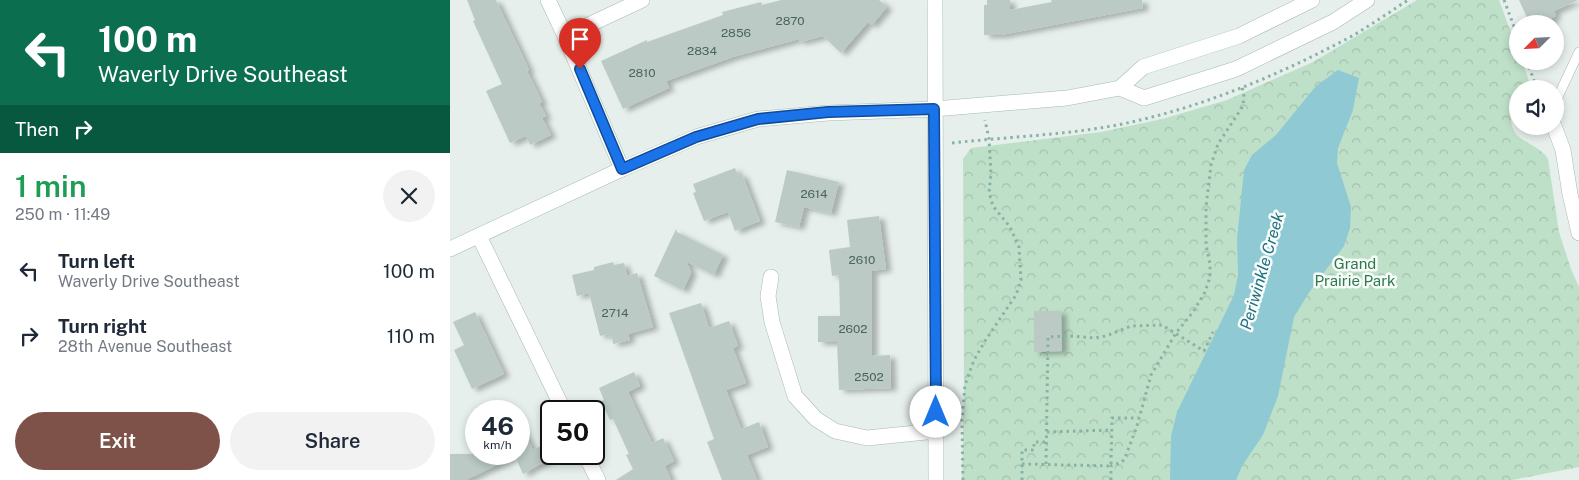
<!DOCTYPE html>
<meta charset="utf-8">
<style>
body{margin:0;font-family:"Public Sans",sans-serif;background:#f2f2f3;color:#1f2937;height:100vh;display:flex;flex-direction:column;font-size:19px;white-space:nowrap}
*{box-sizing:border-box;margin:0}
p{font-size:16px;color:#747a83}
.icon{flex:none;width:28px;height:28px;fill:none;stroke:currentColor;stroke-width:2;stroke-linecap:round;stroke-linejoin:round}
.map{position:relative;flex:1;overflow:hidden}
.details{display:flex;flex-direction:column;background:#fff;width:450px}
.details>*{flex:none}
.top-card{background:#0b6e4f;color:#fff;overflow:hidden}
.needle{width:32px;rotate:246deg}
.fabs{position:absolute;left:1059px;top:15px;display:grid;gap:10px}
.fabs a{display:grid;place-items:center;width:55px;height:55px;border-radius:50%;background:#fff;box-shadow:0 2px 8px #0003;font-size:25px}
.speed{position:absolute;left:15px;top:400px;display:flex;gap:10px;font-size:25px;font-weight:700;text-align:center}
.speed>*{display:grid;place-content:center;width:65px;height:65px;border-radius:50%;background:#fff;box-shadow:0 2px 8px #0003;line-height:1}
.speed small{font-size:12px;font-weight:400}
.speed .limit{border:2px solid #111;border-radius:8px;background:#fff;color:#111}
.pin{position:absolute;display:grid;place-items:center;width:42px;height:42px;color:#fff;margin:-51px -21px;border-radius:50% 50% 50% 0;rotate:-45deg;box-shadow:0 0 5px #0007}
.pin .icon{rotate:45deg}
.me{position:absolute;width:55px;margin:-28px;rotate:0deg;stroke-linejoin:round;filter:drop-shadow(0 0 4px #0008)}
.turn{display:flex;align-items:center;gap:18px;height:105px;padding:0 15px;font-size:22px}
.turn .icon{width:65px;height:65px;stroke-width:2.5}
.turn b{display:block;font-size:35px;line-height:42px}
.then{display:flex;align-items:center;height:48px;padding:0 15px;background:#0003;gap:10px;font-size:19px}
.round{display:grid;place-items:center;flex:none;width:52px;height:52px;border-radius:26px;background:#f2f2f3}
.overview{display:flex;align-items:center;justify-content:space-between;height:85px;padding:0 15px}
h1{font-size:30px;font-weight:600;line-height:38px;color:#1e9e55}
.primary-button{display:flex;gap:10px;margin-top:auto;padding:10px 15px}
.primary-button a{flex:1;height:58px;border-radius:30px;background:#7f5249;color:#fff;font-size:20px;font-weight:600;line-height:58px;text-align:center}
.primary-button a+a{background:#f2f2f3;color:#1f2937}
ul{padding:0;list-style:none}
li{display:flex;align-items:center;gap:15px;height:65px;padding:0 15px}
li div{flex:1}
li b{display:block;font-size:19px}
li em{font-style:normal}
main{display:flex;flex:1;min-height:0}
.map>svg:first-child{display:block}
.park{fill:url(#park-crowns)}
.water{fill:#8ec9d4}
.building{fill:#bbcac4;filter:url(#shadow)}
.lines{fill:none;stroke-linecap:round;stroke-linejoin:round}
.lane-casing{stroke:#a8b8b2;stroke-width:10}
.street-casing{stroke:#a8b8b2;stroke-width:16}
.secondary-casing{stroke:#a4bbb3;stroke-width:16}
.path{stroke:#86b3a5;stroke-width:3;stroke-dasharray:2.5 4;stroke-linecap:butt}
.lane{stroke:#fff;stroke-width:9}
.street{stroke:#fff;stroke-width:15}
.secondary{stroke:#fff;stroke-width:15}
.route-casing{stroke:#114b97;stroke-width:12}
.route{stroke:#1a73e8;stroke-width:9}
.labels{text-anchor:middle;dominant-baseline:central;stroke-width:5;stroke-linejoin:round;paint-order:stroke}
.number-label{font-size:12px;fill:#4a645c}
.park-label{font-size:15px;fill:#2d7a4b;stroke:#f7fbf9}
.water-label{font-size:16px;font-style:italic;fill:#1c6f80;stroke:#f7fbf9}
</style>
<main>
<section class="details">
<div class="top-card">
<div class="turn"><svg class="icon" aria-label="left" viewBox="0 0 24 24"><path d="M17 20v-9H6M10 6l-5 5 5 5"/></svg><div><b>100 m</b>Waverly Drive Southeast</div></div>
<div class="then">Then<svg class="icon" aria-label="right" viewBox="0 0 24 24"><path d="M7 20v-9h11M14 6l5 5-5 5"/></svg></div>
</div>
<div class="overview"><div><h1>1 min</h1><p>250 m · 11:49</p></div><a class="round"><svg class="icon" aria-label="close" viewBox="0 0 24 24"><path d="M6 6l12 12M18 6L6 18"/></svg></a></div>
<ul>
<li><svg class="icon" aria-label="left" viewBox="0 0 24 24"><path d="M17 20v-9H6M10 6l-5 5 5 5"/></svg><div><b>Turn left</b><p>Waverly Drive Southeast</p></div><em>100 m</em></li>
<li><svg class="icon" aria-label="right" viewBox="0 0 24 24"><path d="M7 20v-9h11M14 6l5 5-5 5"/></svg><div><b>Turn right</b><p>28th Avenue Southeast</p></div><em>110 m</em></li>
</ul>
<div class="primary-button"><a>Exit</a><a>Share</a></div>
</section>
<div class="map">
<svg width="1129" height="480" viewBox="0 0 1129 480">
<defs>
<pattern id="park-crowns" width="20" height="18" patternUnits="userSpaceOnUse" patternTransform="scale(1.25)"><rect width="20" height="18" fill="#bfe0c8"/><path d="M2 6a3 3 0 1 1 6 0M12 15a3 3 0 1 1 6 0" fill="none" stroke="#a4c1ad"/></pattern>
<filter id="shadow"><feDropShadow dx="5.5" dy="3" stdDeviation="2.5" flood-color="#0004"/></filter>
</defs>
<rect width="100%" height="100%" fill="#e6efeb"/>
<path class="park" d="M967,0H1049L1067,49L1068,61H1072L1079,81L1068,89C1067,97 1061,103 1061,112C1058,145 1086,139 1098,159L1109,232L1121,269L1129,287V467L1062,480H512L514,380L513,159L521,148L651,132L712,119L777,100L863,62Z"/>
<path class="water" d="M888,70L909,78L903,110L888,148L887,163L901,207L900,228L894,246L860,291L844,317L828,396L813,435L792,466L786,480H720L721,436L727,412L784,295L788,275L787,239L794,170L802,155L826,135L866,86Z"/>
<path class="building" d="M17,0H46L79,70L77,71L92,102L89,103L96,116L92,118L101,135L80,145L76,136L60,143L36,91L52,84L23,21L25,20Z
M331,0H429L437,7L422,25L418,22L391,53L373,36L350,42L349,39L283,57L216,81L219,88L173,109L151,61L197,40V42L273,15L272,12L311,2L312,5Z
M537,0H560V10L602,2L601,0H692L693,8L551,35H534V5H537Z
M1069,0H1128L1104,11L1106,16L1100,19L1102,24H1080Z
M285,168L288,175L292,174L310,221L285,231L278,212L254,221L243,193L246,192L243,184Z
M337,170L389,182L381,213L354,207L349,227L325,222Z
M429,216L436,269L422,271V356L440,355L441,388L389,390L387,342H368V316H390L389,275L382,276L379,250L400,247L397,220Z
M226,229L227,232L273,255L264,275L237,262L241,273L233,290L204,276Z
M163,262L164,265L174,263L177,276L187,273L203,327L178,334L180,340L163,344L162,336L159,337L158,334L150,336L139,293L127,296L122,275L144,270V267Z
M251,303L259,328L279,321L288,346L283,348L296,383L276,390L291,429L309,422L318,447L297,455L307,480H272L257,442L264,439L219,313Z
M584,311H611L612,351L584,352Z
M25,312L54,374L22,389L4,350L14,345L3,322Z
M184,372L190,386L178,392L202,443L213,438L224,461L215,466L221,480H166L183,469L176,455L179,454L163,419L160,420L151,401L154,400L149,388Z
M69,421L83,450L101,441V458L73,474L65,456L16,480H0V454H69Z"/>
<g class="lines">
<g class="lane-casing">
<path id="lane" d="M1105,103L1129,52"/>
</g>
<g class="street-casing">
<path id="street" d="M98,0L115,36L172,169
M115,36L192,0
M1104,126L1113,150L1120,194L1129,233
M29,236L114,411
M321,277L318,296L322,322L345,396L366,419L385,431L417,438L486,431
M135,454L148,480"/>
</g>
<g class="secondary-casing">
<path id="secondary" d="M485,0L486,480
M670,88L694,98L786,69L883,22L917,0
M0,249L172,169L246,137L308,119L378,113L484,109L617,98L670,88L693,67L789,36L862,0"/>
</g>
<path class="path" d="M1054,0L1068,37
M1077,61L1087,89
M502,143C564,136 626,135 686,121C763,103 835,72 904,35C922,24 940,12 958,0
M597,432L662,430
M572,464L661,466L662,418H689
M596,464L598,337L620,336L645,338L656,336L681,326L712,325L754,351L763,332
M513,480L512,420L515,385L524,360L535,341L566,295L571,280L569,247L560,227L543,206L539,192L541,174L539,139L535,120
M572,480V450H584V442H597
M661,480V466L672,462L675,458L687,426L701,375L726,333L743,312L755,292L760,277V264L756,245V207L761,165L768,144L793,106L794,94L792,87"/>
<use href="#lane" class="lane"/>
<use href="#street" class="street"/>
<use href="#secondary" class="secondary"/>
</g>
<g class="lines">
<g class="route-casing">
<path id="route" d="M130,69L172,169L246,137L308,119L378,112L484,109L486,412"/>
</g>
<use href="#route" class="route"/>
</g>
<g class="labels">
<g class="number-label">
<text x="340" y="21">2870</text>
<text x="286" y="33">2856</text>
<text x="252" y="51">2834</text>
<text x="192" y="73">2810</text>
<text x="364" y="194">2614</text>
<text x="412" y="260">2610</text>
<text x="165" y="313">2714</text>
<text x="403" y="329">2602</text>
<text x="419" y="377">2502</text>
</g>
<g class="park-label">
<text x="905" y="263">Grand<tspan x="905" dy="17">Prairie Park</tspan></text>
</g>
<g class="water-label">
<text transform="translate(812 271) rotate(-74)">Periwinkle Creek</text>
</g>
</g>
</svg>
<div class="fabs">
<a><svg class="needle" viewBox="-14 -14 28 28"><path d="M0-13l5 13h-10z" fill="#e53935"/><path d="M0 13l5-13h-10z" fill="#747a83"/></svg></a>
<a><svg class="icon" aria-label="sound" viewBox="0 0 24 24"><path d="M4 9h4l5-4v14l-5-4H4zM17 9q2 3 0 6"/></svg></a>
</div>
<div class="speed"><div>46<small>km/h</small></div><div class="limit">50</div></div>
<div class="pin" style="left:130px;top:69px;background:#d93025"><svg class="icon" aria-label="arrive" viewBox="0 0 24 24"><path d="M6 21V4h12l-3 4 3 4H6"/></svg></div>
<svg class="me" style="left:486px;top:412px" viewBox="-20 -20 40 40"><circle r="19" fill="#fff"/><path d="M0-13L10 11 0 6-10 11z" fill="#1a73e8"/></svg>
</div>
</main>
